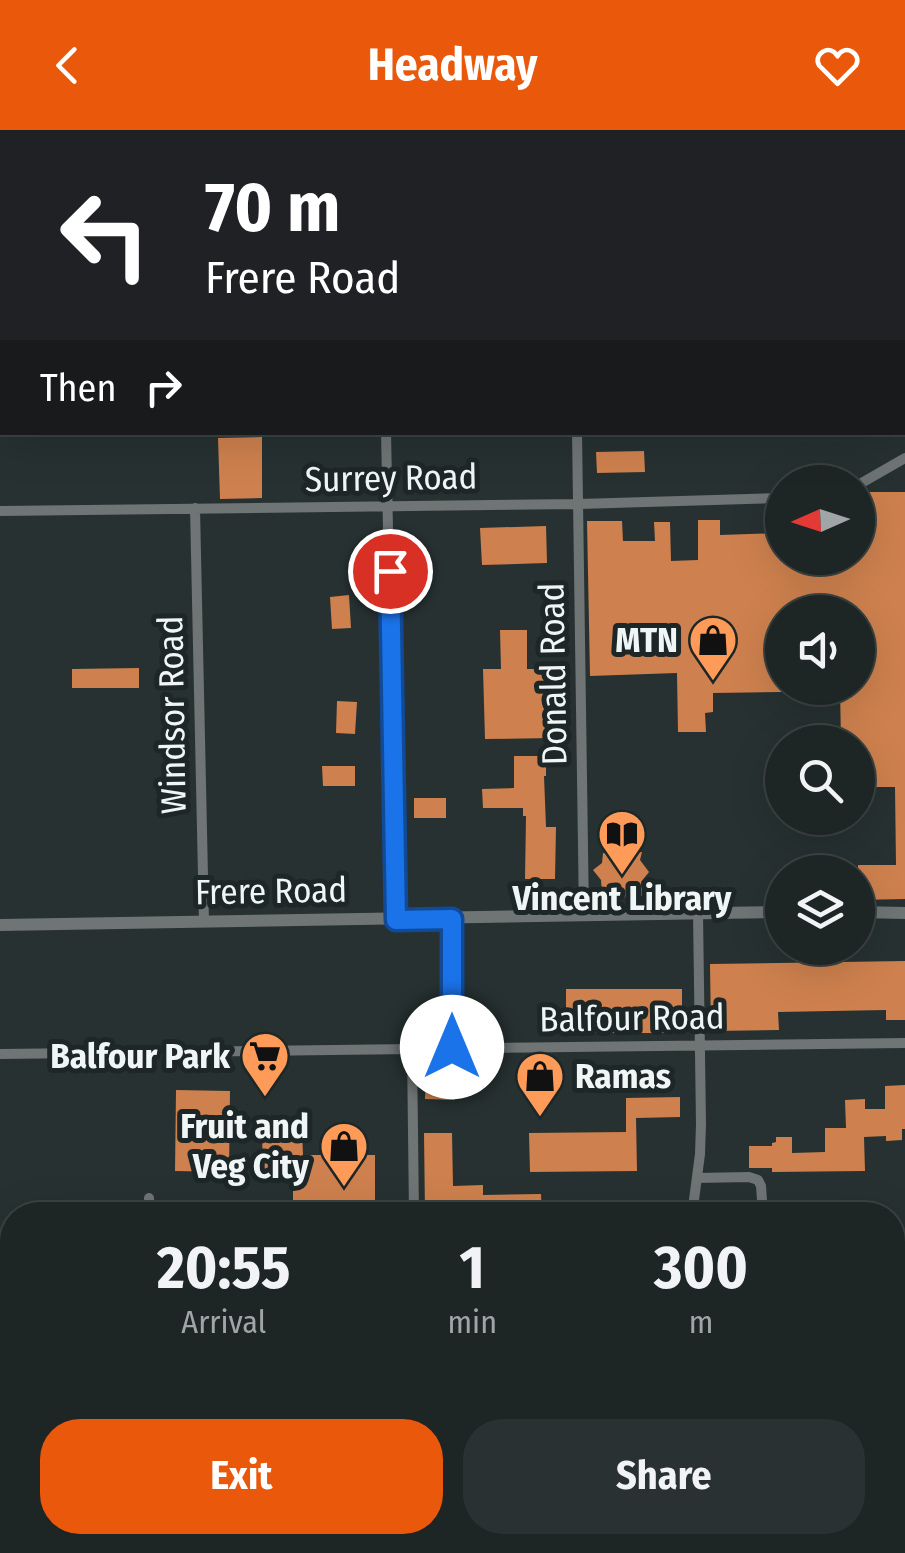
<!DOCTYPE html>
<style>
body{margin:0;font-family:"Fira Sans Condensed",sans-serif;background:#2a3132;color:#f1f3f6;height:100vh;display:flex;flex-direction:column;font-size:38px;white-space:nowrap}
*{box-sizing:border-box;margin:0}
p{font-size:32px;color:#a0a5a7}
.icon{flex:none;width:55px;height:55px;fill:none;stroke:currentColor;stroke-width:2;stroke-linecap:round;stroke-linejoin:round}
.map{position:relative;flex:1;overflow:hidden}
.side{position:absolute;left:0px;top:1072px;width:905px;height:352px;display:flex;flex-direction:column;background:#1d2525;border-radius:40px 40px 0 0;box-shadow:0 10px 40px #0002,0 0 0 2px #3b4242}
.side>*{flex:none}
.guide{position:absolute;left:0px;top:0px;width:905px;height:305px;box-shadow:0 10px 40px #0002,0 0 0 2px #3b4242;background:#202124;color:#fff;overflow:hidden}
.needle{width:65px;rotate:267deg}
.fabs{position:absolute;left:765px;top:335px;display:grid;gap:20px}
.fabs a{display:grid;place-items:center;width:110px;height:110px;border-radius:50%;background:#1d2525;box-shadow:0 10px 40px #0002,0 0 0 2px #3b4242;font-size:50px}
.pin{position:absolute;display:grid;place-items:center;width:85px;height:85px;color:#fff;margin:-42px;border:5px solid #fff;border-radius:50%;box-shadow:0 2px 10px #0007}
.me{position:absolute;width:110px;margin:-55px;rotate:0deg;stroke-linejoin:round;filter:drop-shadow(0 0 8px #0008)}
.turn{display:flex;align-items:center;gap:35px;height:210px;padding:0 40px;font-size:45px}
.turn .icon{width:130px;height:130px;stroke-width:2.5}
.turn b{display:block;font-size:70px;line-height:85px}
.then{display:flex;align-items:center;height:95px;padding:0 40px;background:#0003;gap:20px;font-size:38px}
.eta{display:flex;justify-content:space-evenly;align-items:center;height:170px;text-align:center}
.eta b{font-size:60px;font-weight:700;line-height:70px}
.cta{display:flex;gap:20px;margin-top:auto;padding:20px 40px}
.cta a{flex:1;height:115px;border-radius:40px;background:#ea580c;color:#fff;font-size:40px;font-weight:700;line-height:115px;text-align:center}
.cta a+a{background:#2a3132;color:#f1f3f6}
header{display:flex;justify-content:space-between;align-items:center;height:130px;padding:0 40px;background:#ea580c;color:#fff;font-size:45px;font-weight:700}
.map>svg:first-child{display:block}
.building{fill:#ce814e}
.lines{fill:none;stroke-linecap:round;stroke-linejoin:round}
.minor{stroke:#6f7474;stroke-width:10}
.tertiary{stroke:#6f7474;stroke-width:12}
.secondary{stroke:#949b9b;stroke-width:14}
.primary{stroke:#afb9ba;stroke-width:15}
.rail{stroke:#bac1c1;stroke-width:4;stroke-dasharray:15 8;stroke-linecap:butt}
.route-casing{stroke:#114b97;stroke-width:25}
.route{stroke:#1a73e8;stroke-width:18}
.labels{text-anchor:middle;dominant-baseline:central;stroke-width:10;stroke-linejoin:round;paint-order:stroke}
.street-label{font-size:35px;fill:#f0f6f6;stroke:#1e2727}
.poi-label{font-size:35px;font-weight:bold;fill:#f0f6f6;stroke:#1e2727;text-anchor:end}
</style>
<header><svg class="icon" aria-label="back" viewBox="0 0 24 24"><path d="M15 5l-7 7 7 7"/></svg>Headway<svg class="icon" aria-label="heart" viewBox="0 0 24 24"><path d="M12 20l-8-8c-3-5 5-10 8-4 3-6 11-1 8 4z"/></svg></header>
<div class="map">
<svg width="905" height="1423" viewBox="0 0 905 1423">
<rect width="100%" height="100%" fill="#273131"/>
<path class="building" d="M262,307V368L220,369L218,308Z
M644,321L645,342L597,343L596,322Z
M869,362H905V769L858,770V735H896L895,657H858V612H841L840,558H858V482H782V562L713,563V582L705,583L706,602H678L677,543L590,546L587,391H622L623,411H655L654,392H670L671,431L698,430V390H720V405L782,403V428H858V369Z
M546,396L547,433L482,435L480,398Z
M349,465L351,498L332,499L330,467Z
M500,500H527V539H552L553,608L485,609L483,539H501Z
M139,538V558H72V539Z
M337,571L357,572L355,604L336,603Z
M514,626H546V646H544L546,697H556L555,749H525L526,686H523V678H483L482,659L514,658Z
M322,636H355V656H323Z
M414,668H446V688H414Z
M622,715L631,723L642,722L640,730L649,742L641,752L642,766L630,762L621,771L613,764H602L601,750L593,740L602,733L603,723L615,725Z
M905,831V890H886V880L778,882L779,900L711,901L710,834Z
M566,859H682V903H566Z
M426,943L456,944L455,970L425,969Z
M905,955V999H902V1010L886,1011V1006L864,1007L865,1041L772,1042V1038H749V1016H772V1013L776,1012V1007H792V1023L825,1022V998H846L845,970L865,969V979H885V956Z
M176,960L230,961L229,1042L175,1041Z
M680,967V987L636,988L637,1041L530,1042L529,1003L626,1002V968Z
M262,1000H302L303,1025H375V1085L293,1083V1045L263,1046Z
M424,1003H452L453,1056L483,1055V1065L541,1064L542,1085H425Z
M12,1238V1283L0,1284V1239Z
M892,1338H905V1423H899L892,1416Z
M781,1412H843V1423H807L780,1415Z"/>
<g class="lines">
<path class="minor" d="M90,0V2
M244,0V2
M397,0V2
M673,0V2
M0,1L42,0
M902,118H905
M902,235H905
M0,237H2
M386,302L396,790
M577,302L584,786
M858,355L905,328
M195,378L204,792
M0,381L579,374L782,368
M451,789L452,917
M412,919L414,1085
M0,924L905,913
M697,1048L749,1047L758,1050L761,1056L763,1085
M149,1068L150,1085
M692,1085L700,1024L701,994L698,783
M0,1130L12,1129
M892,1287H905"/>
<path class="tertiary" d="M858,782L905,783
M0,795L782,782"/>
<path class="secondary" d="M0,1393L12,1395
M102,1412L143,1423"/>
<path class="primary" d="M0,1299L12,1298
M0,1313H12
M634,1412L660,1423
M709,1417L729,1423
M671,1423L672,1412"/>
<path class="rail" d="M0,1345H12
M444,1412L476,1423"/>
</g>
<g class="lines">
<g class="route-casing">
<path id="route" d="M390,441L396,790L452,789V917"/>
</g>
<use href="#route" class="route"/>
</g>
<defs>
<g id="shop-pin" transform="scale(2.5)"><path d="M0 17L-7.5 6A9.5 9.5 0 1 1 7.5 6Z" fill="#fe9b58" stroke="#1e2727"/><path d="M-5-2.5h2.3a2.7 3.5 0 0 1 5.4 0H5L5.5 6h-11ZM-1.5-2.5h3a1.5 2.3 0 0 0-3 0Z" fill="#111"/></g>
<g id="library-pin" transform="scale(2.5)"><path d="M0 17L-7.5 6A9.5 9.5 0 1 1 7.5 6Z" fill="#fe9b58" stroke="#1e2727"/><path d="M-6-4Q-3-5.5-.7-3.5V5Q-3 3-6 4ZM6-4Q3-5.5 .7-3.5V5Q3 3 6 4Z" fill="#111"/></g>
<g id="supermarket-pin" transform="scale(2.5)"><path d="M0 17L-7.5 6A9.5 9.5 0 1 1 7.5 6Z" fill="#fe9b58" stroke="#1e2727"/><path d="M-6-5.5h2.5l.6 2H6L4.5 2H-2.5L-4.4-4H-6ZM-1.5 3.2a1.3 1.3 0 1 0 .1 0ZM3 3.2a1.3 1.3 0 1 0 .1 0Z" fill="#111"/></g>
</defs>
<g fill-rule="evenodd">
<use href="#shop-pin" x="713" y="510"/>
<use href="#library-pin" x="622" y="704"/>
<use href="#supermarket-pin" x="265" y="926"/>
<use href="#shop-pin" x="540" y="946"/>
<use href="#shop-pin" x="344" y="1016"/>
</g>
<g class="labels">
<g class="street-label">
<text transform="translate(391 348) rotate(-1)">Surrey Road</text>
<text transform="translate(553 544) rotate(-91)">Donald Road</text>
<text transform="translate(172 585) rotate(-91)">Windsor Road</text>
<text transform="translate(271 761) rotate(-1)">Frere Road</text>
<text transform="translate(632 888) rotate(-1)">Balfour Road</text>
</g>
<g class="poi-label">
<text x="678" y="510">MTN</text>
<text x="622" y="768" text-anchor="middle">Vincent Library</text>
<text x="230" y="926">Balfour Park</text>
<text x="575" y="946" text-anchor="start">Ramas</text>
<text x="309" y="996">Fruit and<tspan x="309" dy="40">Veg City</tspan></text>
</g>
</g>
</svg>
<div class="fabs">
<a><svg class="needle" viewBox="-14 -14 28 28"><path d="M0-13l5 13h-10z" fill="#e53935"/><path d="M0 13l5-13h-10z" fill="#a0a5a7"/></svg></a>
<a><svg class="icon" aria-label="sound" viewBox="0 0 24 24"><path d="M4 9h4l5-4v14l-5-4H4zM17 9q2 3 0 6"/></svg></a>
<a><svg class="icon" aria-label="search" viewBox="0 0 24 24"><circle cx="10" cy="10" r="6"/><path d="M15 15l6 6"/></svg></a>
<a><svg class="icon" aria-label="layers" viewBox="0 0 24 24"><path d="M12 4l9 5-9 5-9-5zM3 14l9 5 9-5"/></svg></a>
</div>
<div class="pin" style="left:390px;top:441px;background:#d93025"><svg class="icon" aria-label="arrive" viewBox="0 0 24 24"><path d="M6 21V4h12l-3 4 3 4H6"/></svg></div>
<svg class="me" style="left:452px;top:917px" viewBox="-20 -20 40 40"><circle r="19" fill="#fff"/><path d="M0-13L10 11 0 6-10 11z" fill="#1a73e8"/></svg>
<div class="guide">
<div class="turn"><svg class="icon" aria-label="left" viewBox="0 0 24 24"><path d="M17 20v-9H6M10 6l-5 5 5 5"/></svg><div><b>70 m</b>Frere Road</div></div>
<div class="then">Then<svg class="icon" aria-label="right" viewBox="0 0 24 24"><path d="M7 20v-9h11M14 6l5 5-5 5"/></svg></div>
</div>
<section class="side">
<div class="eta">
<div><b>20:55</b><p>Arrival</p></div>
<div><b>1</b><p>min</p></div>
<div><b>300</b><p>m</p></div>
</div>
<div class="cta"><a>Exit</a><a>Share</a></div>
</section>
</div>
